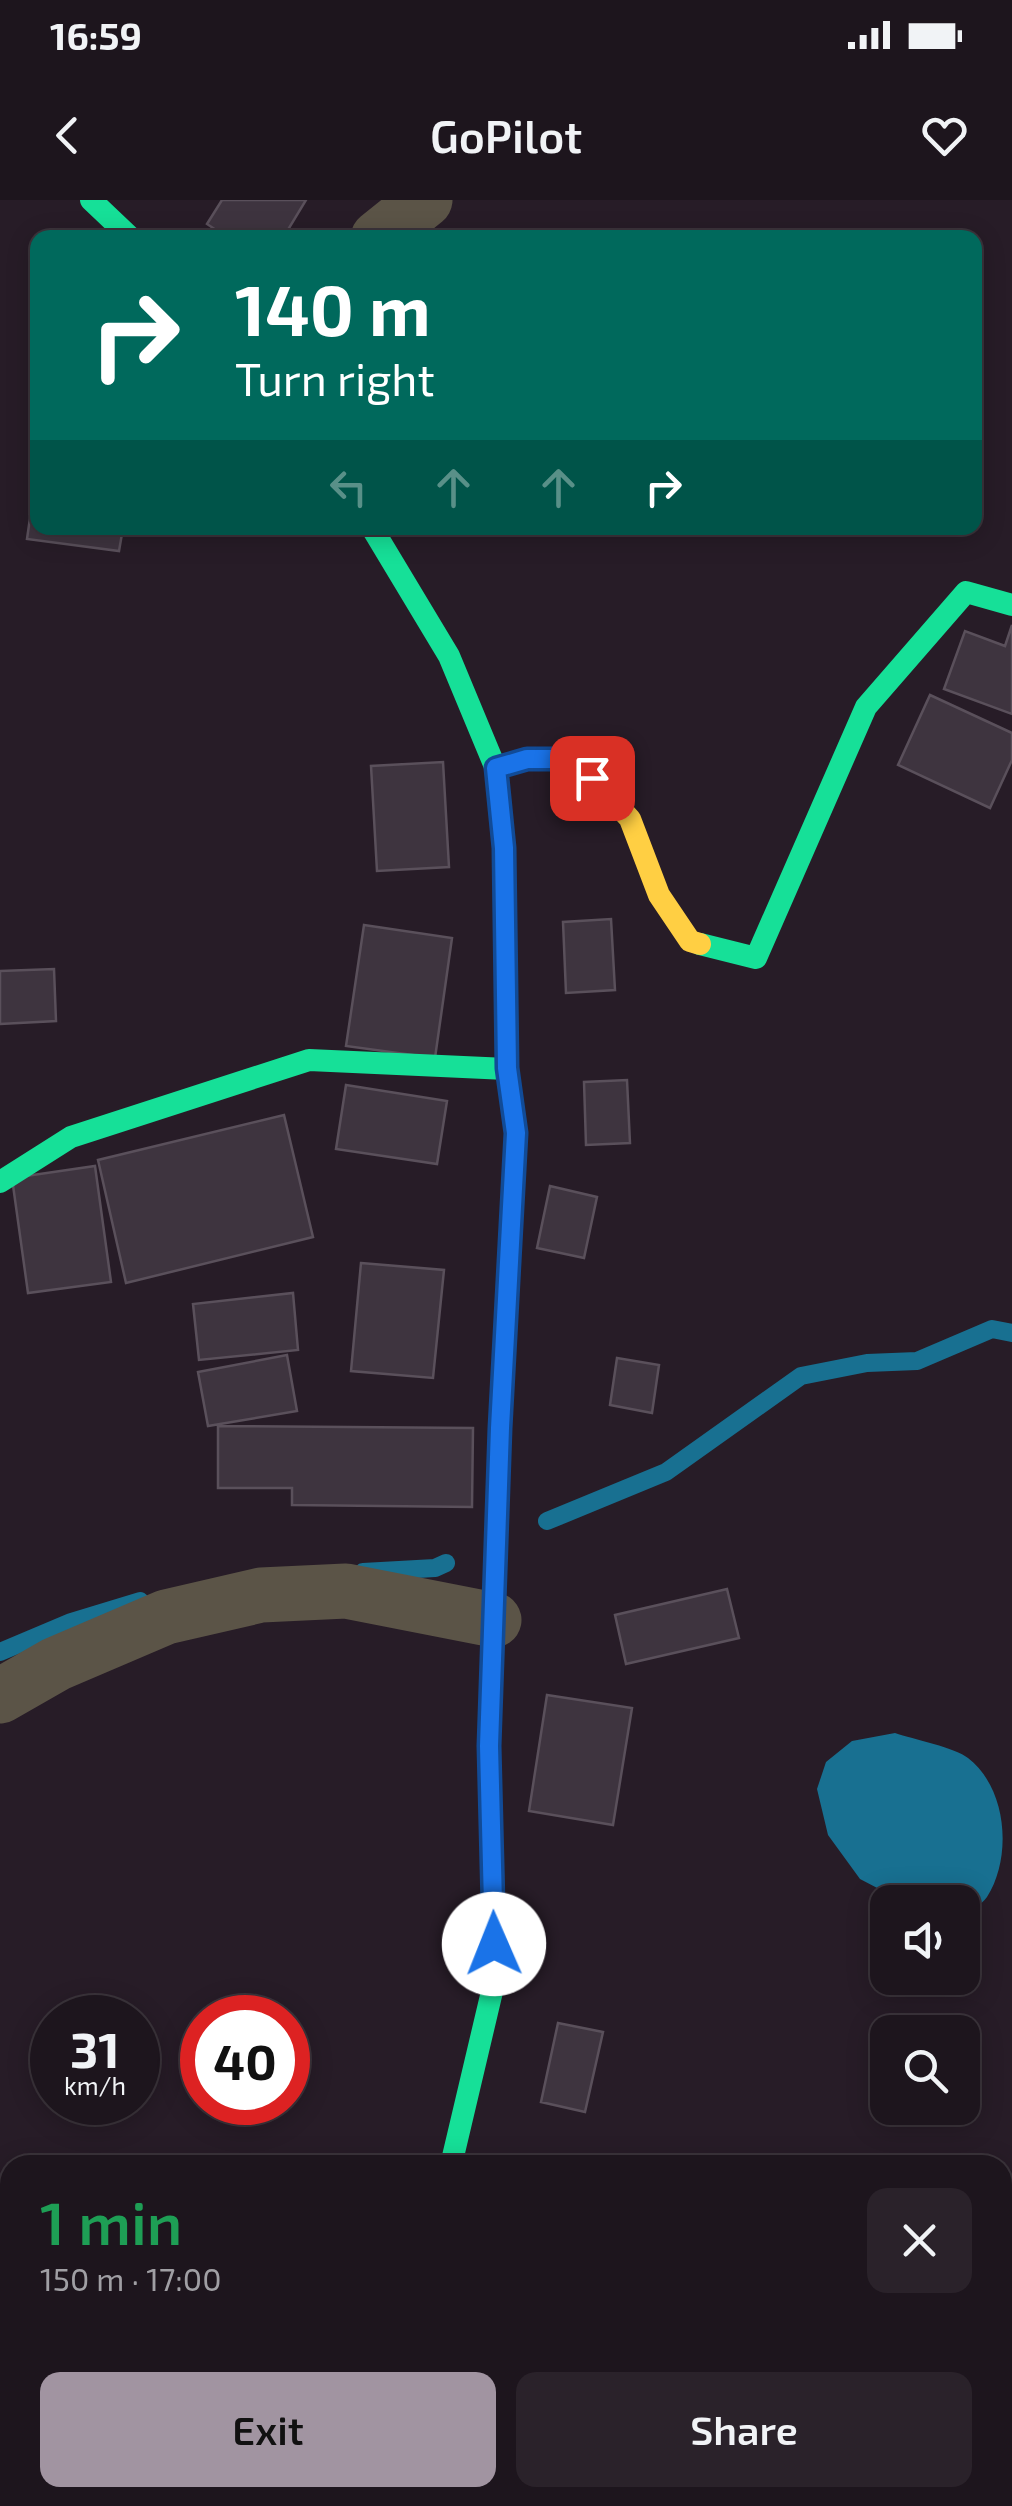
<!DOCTYPE html>
<meta charset="utf-8">
<style>
body{margin:0;font-family:"Exo 2",sans-serif;background:#2a222a;color:#f1f3f6;height:100vh;display:flex;flex-direction:column;font-size:38px;white-space:nowrap}
*{box-sizing:border-box;margin:0}
p{font-size:32px;color:#a09fa4}
.icon{flex:none;width:55px;height:55px;fill:none;stroke:currentColor;stroke-width:2;stroke-linecap:round;stroke-linejoin:round}
.map{position:relative;flex:1;overflow:hidden}
.drawer{position:absolute;left:0px;top:1955px;width:1012px;height:352px;display:flex;flex-direction:column;background:#1d151d;border-radius:30px 30px 0 0;box-shadow:0 5px 25px #0003,0 0 0 2px #3b343b}
.drawer>*{flex:none}
.hud{position:absolute;left:30px;top:30px;width:952px;height:305px;border-radius:20px;box-shadow:0 5px 25px #0003,0 0 0 2px #3b343b;background:#00695c;color:#fff;overflow:hidden}
.tools{position:absolute;left:870px;top:1685px;display:grid;gap:20px}
.tools a{display:grid;place-items:center;width:110px;height:110px;border-radius:20px;background:#1d151d;box-shadow:0 5px 25px #0003,0 0 0 2px #3b343b;font-size:50px}
.speed{position:absolute;left:30px;top:1795px;display:flex;gap:20px;font-size:50px;font-weight:700;text-align:center}
.speed>*{display:grid;place-content:center;width:130px;height:130px;border-radius:50%;background:#1d151d;box-shadow:0 5px 25px #0003,0 0 0 2px #3b343b;line-height:1}
.speed small{font-size:25px;font-weight:400}
.speed .limit{border:15px solid #d22;background:#fff;color:#111}
.pin{position:absolute;display:grid;place-items:center;width:85px;height:85px;color:#fff;margin:-42px;border-radius:20px;box-shadow:0 5px 15px #0006}
.me{position:absolute;width:110px;margin:-55px;rotate:359deg;stroke-linejoin:round;filter:drop-shadow(0 0 8px #0008)}
.turn{display:flex;align-items:center;gap:35px;height:210px;padding:0 40px;font-size:45px}
.turn .icon{width:130px;height:130px;stroke-width:2.5}
.turn b{display:block;font-size:70px;line-height:85px}
.lanes{display:flex;align-items:center;height:95px;padding:0 40px;background:#0003;justify-content:center;gap:50px;direction:ltr}
.lanes .off{opacity:.35}
.round{display:grid;place-items:center;flex:none;width:105px;height:105px;border-radius:20px;background:#2a222a}
.headline{display:flex;align-items:center;justify-content:space-between;height:170px;padding:0 40px}
h1{font-size:60px;font-weight:600;line-height:75px;color:#1e9e55}
.button{display:flex;gap:20px;margin-top:auto;padding:20px 40px}
.button a{flex:1;height:115px;border-radius:20px;background:#a194a1;color:#111;font-size:40px;font-weight:600;line-height:115px;text-align:center}
.button a+a{background:#2a222a;color:#f1f3f6}
.status{display:flex;justify-content:space-between;align-items:center;height:70px;padding:0 50px;background:#1d151d;direction:ltr}
.status svg{height:28px;fill:currentColor}
header{display:flex;justify-content:space-between;align-items:center;height:130px;padding:0 40px;background:#1d151d;font-size:45px;font-weight:600}
.map>svg:first-child{display:block}
.water{fill:#187091}
.lines{fill:none;stroke-linecap:round;stroke-linejoin:round}
.stream{stroke:#187091;stroke-width:18}
.building{fill:#3e343f;stroke:#5a505b;stroke-width:2.5}
.street{stroke:#5b5447;stroke-width:55}
.fast{stroke:#16e098;stroke-width:22}
.slow{stroke:#ffcf43;stroke-width:22}
.route-casing{stroke:#114b97;stroke-width:25}
.route{stroke:#1a73e8;stroke-width:18}
</style>
<div class="status"><b>16:59</b><svg viewBox="0 0 49 12"><path d="M0 12V9h3v3zM5 12V6h3v6zM10 12V3h3v9zM15 12V0h3v12zM26 1h20v11H26zM47 4h2v5h-2z"/></svg></div>
<header><svg class="icon" aria-label="back" viewBox="0 0 24 24"><path d="M15 5l-7 7 7 7"/></svg>GoPilot<svg class="icon" aria-label="heart" viewBox="0 0 24 24"><path d="M12 20l-8-8c-3-5 5-10 8-4 3-6 11-1 8 4z"/></svg></header>
<div class="map">
<svg width="1012" height="2306" viewBox="0 0 1012 2306">
<rect width="100%" height="100%" fill="#271c27"/>
<path class="water" d="M895,1533C913,1539 956,1548 968,1558C1008,1589 1012,1658 987,1697C981,1705 970,1711 963,1717L962,1702H904L860,1679L828,1635L817,1589L826,1562L852,1541Z"/>
<g class="lines">
<path class="stream" d="M547,1321L666,1272L801,1176L867,1163L917,1161L992,1129L1012,1133
M363,1372L435,1368L446,1363
M0,1452L71,1422L140,1401"/>
</g>
<path class="building" d="M222,0H306L283,38H228L207,24Z
M37,269L38,328H123L119,351L27,339Z
M1012,425V514L944,489L965,431L1005,446Z
M930,495L1012,533V560L990,608L898,565Z
M443,562L449,667L377,671L371,566Z
M611,719L615,790L566,793L563,722Z
M364,725L452,738L435,858L346,846Z
M54,769L56,821L0,824V771Z
M627,880L630,943L586,945L584,882Z
M346,885L447,901L437,964L336,949Z
M284,915L313,1037L126,1083L98,960Z
M95,966L111,1082L28,1093L12,978Z
M550,986L597,997L584,1058L537,1048Z
M361,1063L444,1070L433,1178L351,1171Z
M293,1093L298,1150L199,1160L193,1104Z
M287,1155L297,1211L208,1226L198,1172Z
M617,1158L659,1165L652,1213L610,1205Z
M218,1226L473,1228L472,1307L292,1305V1288H218Z
M727,1389L739,1438L626,1464L615,1415Z
M547,1495L632,1508L613,1625L529,1611Z
M558,1823L603,1832L585,1912L541,1902Z"/>
<g class="lines">
<path class="street" d="M378,38L425,0
M0,1496L56,1464L166,1417L261,1395L346,1391L494,1420"/>
<path class="fast" d="M91,0L131,38
M372,328L449,456L496,569L504,648L507,869L516,937
M700,744L756,758L866,507L966,392L1012,405
M0,982L71,937L309,860L507,869
M451,1965L494,1783L489,1537"/>
<path class="slow" d="M496,569L527,559H566L593,578L630,619L659,695L690,741L700,744
M489,1537L500,1228L516,937
M393,2306L394,2298"/>
</g>
<g class="lines">
<g class="route-casing">
<path id="route" d="M494,1744L489,1546L500,1228L516,933L507,868L504,648L496,568L527,559H566L592,578"/>
</g>
<use href="#route" class="route"/>
</g>
</svg>
<div class="tools">
<a><svg class="icon" aria-label="sound" viewBox="0 0 24 24"><path d="M4 9h4l5-4v14l-5-4H4zM17 9q2 3 0 6"/></svg></a>
<a><svg class="icon" aria-label="search" viewBox="0 0 24 24"><circle cx="10" cy="10" r="6"/><path d="M15 15l6 6"/></svg></a>
</div>
<div class="speed"><div>31<small>km/h</small></div><div class="limit">40</div></div>
<div class="pin" style="left:592px;top:578px;background:#d93025"><svg class="icon" aria-label="arrive" viewBox="0 0 24 24"><path d="M6 21V4h12l-3 4 3 4H6"/></svg></div>
<svg class="me" style="left:494px;top:1744px" viewBox="-20 -20 40 40"><circle r="19" fill="#fff"/><path d="M0-13L10 11 0 6-10 11z" fill="#1a73e8"/></svg>
<div class="hud">
<div class="turn"><svg class="icon" aria-label="right" viewBox="0 0 24 24"><path d="M7 20v-9h11M14 6l5 5-5 5"/></svg><div><b>140 m</b>Turn right</div></div>
<div class="lanes"><svg class="icon off" aria-label="left" viewBox="0 0 24 24"><path d="M17 20v-9H6M10 6l-5 5 5 5"/></svg><svg class="icon off" aria-label="ahead" viewBox="0 0 24 24"><path d="M12 20V5M6 11l6-6 6 6"/></svg><svg class="icon off" aria-label="ahead" viewBox="0 0 24 24"><path d="M12 20V5M6 11l6-6 6 6"/></svg><svg class="icon" aria-label="right" viewBox="0 0 24 24"><path d="M7 20v-9h11M14 6l5 5-5 5"/></svg></div>
</div>
<section class="drawer">
<div class="headline"><div><h1>1 min</h1><p>150 m · 17:00</p></div><a class="round"><svg class="icon" aria-label="close" viewBox="0 0 24 24"><path d="M6 6l12 12M18 6L6 18"/></svg></a></div>
<div class="button"><a>Exit</a><a>Share</a></div>
</section>
</div>
